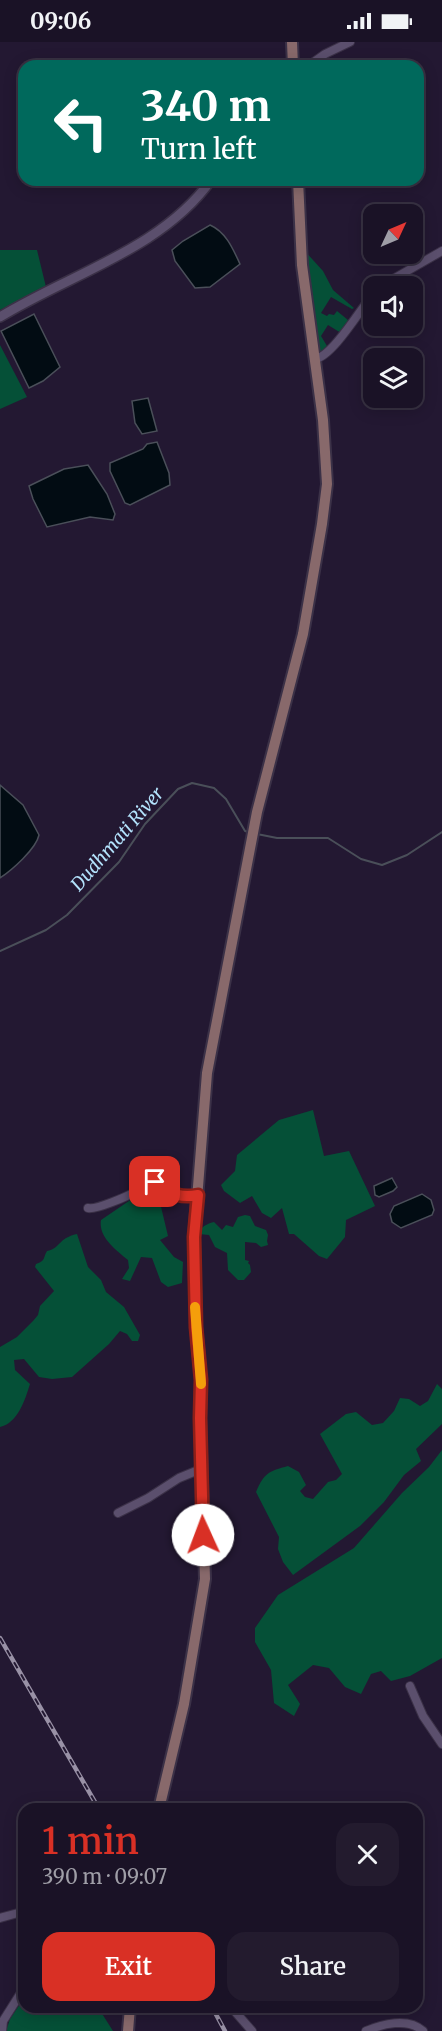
<!DOCTYPE html>
<meta charset="utf-8">
<style>
body{margin:0;font-family:Merriweather,serif;background:#231b2e;color:#f1f3f6;height:100vh;display:flex;flex-direction:column;font-size:22px;white-space:nowrap}
*{box-sizing:border-box;margin:0}
p{font-size:20px;color:#9f9ea7}
.icon{flex:none;width:33px;height:33px;fill:none;stroke:currentColor;stroke-width:2;stroke-linecap:round;stroke-linejoin:round}
.map{position:relative;flex:1;overflow:hidden}
.drawer{position:absolute;left:18px;top:1761px;width:405px;height:210px;display:flex;flex-direction:column;background:#1a1226;border-radius:18px;box-shadow:0 3px 15px #0003,0 0 0 2px #383243}
.drawer>*{flex:none}
.guide{position:absolute;left:18px;top:18px;width:406px;height:126px;border-radius:18px;box-shadow:0 3px 15px #0003,0 0 0 2px #383243;background:#00695c;color:#fff;overflow:hidden}
.needle{width:39px;rotate:46deg}
.controls{position:absolute;left:363px;top:162px;display:grid;gap:12px}
.controls a{display:grid;place-items:center;width:60px;height:60px;border-radius:12px;background:#1a1226;box-shadow:0 3px 15px #0003,0 0 0 2px #383243;font-size:30px}
.pin{position:absolute;display:grid;place-items:center;width:51px;height:51px;color:#fff;margin:-26px;border-radius:12px;box-shadow:0 3px 9px #0006}
.me{position:absolute;width:66px;margin:-33px;rotate:358deg;stroke-linejoin:round;filter:drop-shadow(0 0 4px #0008)}
.turn{display:flex;align-items:center;gap:21px;height:126px;padding:0 24px;font-size:27px}
.turn .icon{width:78px;height:78px;stroke-width:2.5}
.turn b{display:block;font-size:42px;line-height:51px}
.round{display:grid;place-items:center;flex:none;width:63px;height:63px;border-radius:18px;background:#231b2e}
.headline{display:flex;align-items:center;justify-content:space-between;height:102px;padding:0 24px}
h1{font-size:36px;font-weight:600;line-height:45px;color:#d93025}
.primary-button{display:flex;gap:12px;margin-top:auto;padding:12px 24px}
.primary-button a{flex:1;height:69px;border-radius:18px;background:#d93025;color:#fff;font-size:24px;font-weight:600;line-height:69px;text-align:center}
.primary-button a+a{background:#231b2e;color:#f1f3f6}
.status{display:flex;justify-content:space-between;align-items:center;height:42px;padding:0 30px;background:#1a1226;direction:ltr}
.status svg{height:16px;fill:currentColor}
.map>svg:first-child{display:block}
.green{fill:#055037}
.water{fill:#020c13;stroke:#4a4f59;stroke-width:1.5}
.lines{fill:none;stroke-linecap:round;stroke-linejoin:round}
.stream{stroke:#4a4f59;stroke-width:2}
.minor-casing{stroke:#3b3147;stroke-width:10}
.tertiary-casing{stroke:#3b3147;stroke-width:12}
.secondary-casing{stroke:#3b3147;stroke-width:14}
.minor{stroke:#5b4f6d;stroke-width:8}
.tertiary{stroke:#5b4f6d;stroke-width:9}
.secondary{stroke:#88696b;stroke-width:10}
.rail-casing{stroke:#9991a6;stroke-width:4.5}
.rail{stroke:#231832;stroke-width:2;stroke-dasharray:7;stroke-linecap:butt}
.route-casing{stroke:#8d1f18;stroke-width:15}
.route{stroke:#d93025;stroke-width:10}
.slow{stroke:#f59e0b;stroke-width:10}
.labels{text-anchor:middle;dominant-baseline:central;stroke-width:5;stroke-linejoin:round;paint-order:stroke}
.water-label{font-size:18px;font-style:italic;fill:#b3e2fc;stroke:#231832}
</style>
<div class="status"><b>09:06</b><svg viewBox="0 0 49 12"><path d="M0 12V9h3v3zM5 12V6h3v6zM10 12V3h3v9zM15 12V0h3v12zM26 1h20v11H26zM47 4h2v5h-2z"/></svg></div>
<div class="map">
<svg width="442" height="1989" viewBox="0 0 442 1989">
<rect width="100%" height="100%" fill="#231832"/>
<path class="green" d="M303,207L323,229L333,248L354,266L352,267L331,255L321,271L327,274L329,272L334,273L337,269L348,278L341,291L328,283L321,294L330,309L323,315L316,312Z
M0,208H37L46,245L0,268Z
M0,303L27,355L0,367Z
M313,1068L324,1114L349,1109L375,1164L346,1178L345,1195L327,1217L319,1214L294,1192H289L282,1166L271,1176L262,1171L252,1154L240,1161L224,1149L221,1143L235,1129L237,1113L279,1078Z
M151,1144L157,1148L168,1194L160,1198L174,1215L183,1220L182,1241L168,1245L161,1240L152,1216L141,1215L130,1239L122,1237L129,1226L128,1218C116,1208 98,1195 101,1178Z
M245,1173L250,1174L255,1184L266,1188L268,1193L267,1199L268,1203L261,1205L256,1201L245,1200V1218L249,1219L248,1221L250,1223L251,1230L244,1238H238L228,1228L227,1211L215,1205L209,1193L199,1192C199,1185 209,1181 214,1180L222,1188L226,1183L233,1185L238,1175Z
M77,1192L88,1225L101,1238L106,1250L124,1265L140,1293L138,1299H132L127,1292L120,1289L109,1302L72,1335L52,1337L39,1335L24,1317L14,1318L15,1328L30,1342C25,1358 18,1381 0,1385V1305L17,1295L33,1279L38,1273L40,1264L54,1249L35,1225L36,1222C46,1219 43,1215 47,1209C60,1207 58,1196 77,1192Z
M437,1342L442,1347V1382L416,1407L421,1419L404,1433L384,1460L360,1484L293,1533L283,1520L278,1507L279,1495L256,1450C264,1431 269,1429 288,1424L299,1430L306,1443L300,1449L305,1455L313,1457L328,1440L336,1438L342,1432L320,1392L346,1372L356,1370L372,1383L383,1381L394,1369L400,1356L409,1357L420,1364L428,1359Z
M442,1408V1616L410,1634L391,1639L381,1629L371,1632L361,1652L345,1645L329,1626L313,1623L288,1643L300,1662L294,1674L274,1661L271,1628L255,1600V1586L278,1553L354,1506L402,1451L429,1425Z
M24,1956V1965H106L101,1970L113,1989H6L10,1977Z"/>
<path class="water" d="M210,183C226,190 233,207 240,222L210,245L195,246L175,219L172,208L183,199Z
M34,272L60,325L43,339L29,346L1,289Z
M148,356L157,389L142,392L135,381L132,359Z
M157,400L169,431L170,443L130,463L125,461L110,429V421L143,407L147,402Z
M88,423L107,452L115,472L113,478L90,475L47,485L33,457L29,444L64,427Z
M0,743L23,763L39,793C36,807 12,828 0,836Z
M392,1136L397,1145L393,1149L379,1155L375,1153L374,1144Z
M422,1152L431,1158L434,1168L432,1173L401,1186L392,1180L390,1172L394,1164Z"/>
<g class="lines">
<path class="stream" d="M257,792L277,796H328L361,817L382,823L407,813L442,790
M0,909L46,888L67,873L119,820L145,782L178,747L192,741L214,746L226,757L245,789L248,790"/>
<g class="minor-casing">
<path id="minor" d="M308,24L325,12L350,0
M381,244L442,209
M315,317C333,314 361,266 374,251
M88,1166C96,1168 128,1154 137,1149C142,1147 148,1140 154,1140C159,1140 162,1145 165,1148C175,1155 186,1155 198,1153
M118,1471L148,1456L179,1436L201,1427
M410,1644L423,1674L442,1702
M0,1876L18,1871
M231,1965L252,1989
M2,1989L3,1979L24,1946
M366,1989C382,1982 408,1975 423,1989"/>
</g>
<g class="tertiary-casing">
<path id="tertiary" d="M0,275C70,232 162,207 211,138"/>
</g>
<g class="secondary-casing">
<path id="secondary" d="M292,0L293,24
M159,1767L184,1662L205,1537L200,1376L201,1337L196,1285L194,1195L207,1031L257,770L303,592L322,482L327,442L323,378L302,223L298,138
M128,1989L130,1965"/>
</g>
<use href="#minor" class="minor"/>
<use href="#tertiary" class="tertiary"/>
<use href="#secondary" class="secondary"/>
<g class="rail-casing">
<path id="rail" d="M0,1596L99,1767
M212,1965L225,1989"/>
</g>
<use href="#rail" class="rail"/>
</g>
<g class="lines">
<g class="route-casing">
<path id="route" d="M155,1140C171,1150 177,1157 198,1153L194,1195L196,1285L201,1338L200,1376L203,1493"/>
</g>
<use href="#route" class="route"/>
<path class="slow" d="M195,1265L201,1342"/>
</g>
<g class="labels">
<g class="water-label">
<text transform="translate(117 797) rotate(-49)">Dudhmati River</text>
</g>
</g>
</svg>
<div class="controls">
<a><svg class="needle" viewBox="-14 -14 28 28"><path d="M0-13l5 13h-10z" fill="#e53935"/><path d="M0 13l5-13h-10z" fill="#9f9ea7"/></svg></a>
<a><svg class="icon" aria-label="sound" viewBox="0 0 24 24"><path d="M4 9h4l5-4v14l-5-4H4zM17 9q2 3 0 6"/></svg></a>
<a><svg class="icon" aria-label="layers" viewBox="0 0 24 24"><path d="M12 4l9 5-9 5-9-5zM3 14l9 5 9-5"/></svg></a>
</div>
<div class="pin" style="left:155px;top:1140px;background:#d93025"><svg class="icon" aria-label="arrive" viewBox="0 0 24 24"><path d="M6 21V4h12l-3 4 3 4H6"/></svg></div>
<svg class="me" style="left:203px;top:1493px" viewBox="-20 -20 40 40"><circle r="19" fill="#fff"/><path d="M0-13L10 11 0 6-10 11z" fill="#d93025"/></svg>
<div class="guide">
<div class="turn"><svg class="icon" aria-label="left" viewBox="0 0 24 24"><path d="M17 20v-9H6M10 6l-5 5 5 5"/></svg><div><b>340 m</b>Turn left</div></div>
</div>
<section class="drawer">
<div class="headline"><div><h1>1 min</h1><p>390 m · 09:07</p></div><a class="round"><svg class="icon" aria-label="close" viewBox="0 0 24 24"><path d="M6 6l12 12M18 6L6 18"/></svg></a></div>
<div class="primary-button"><a>Exit</a><a>Share</a></div>
</section>
</div>
